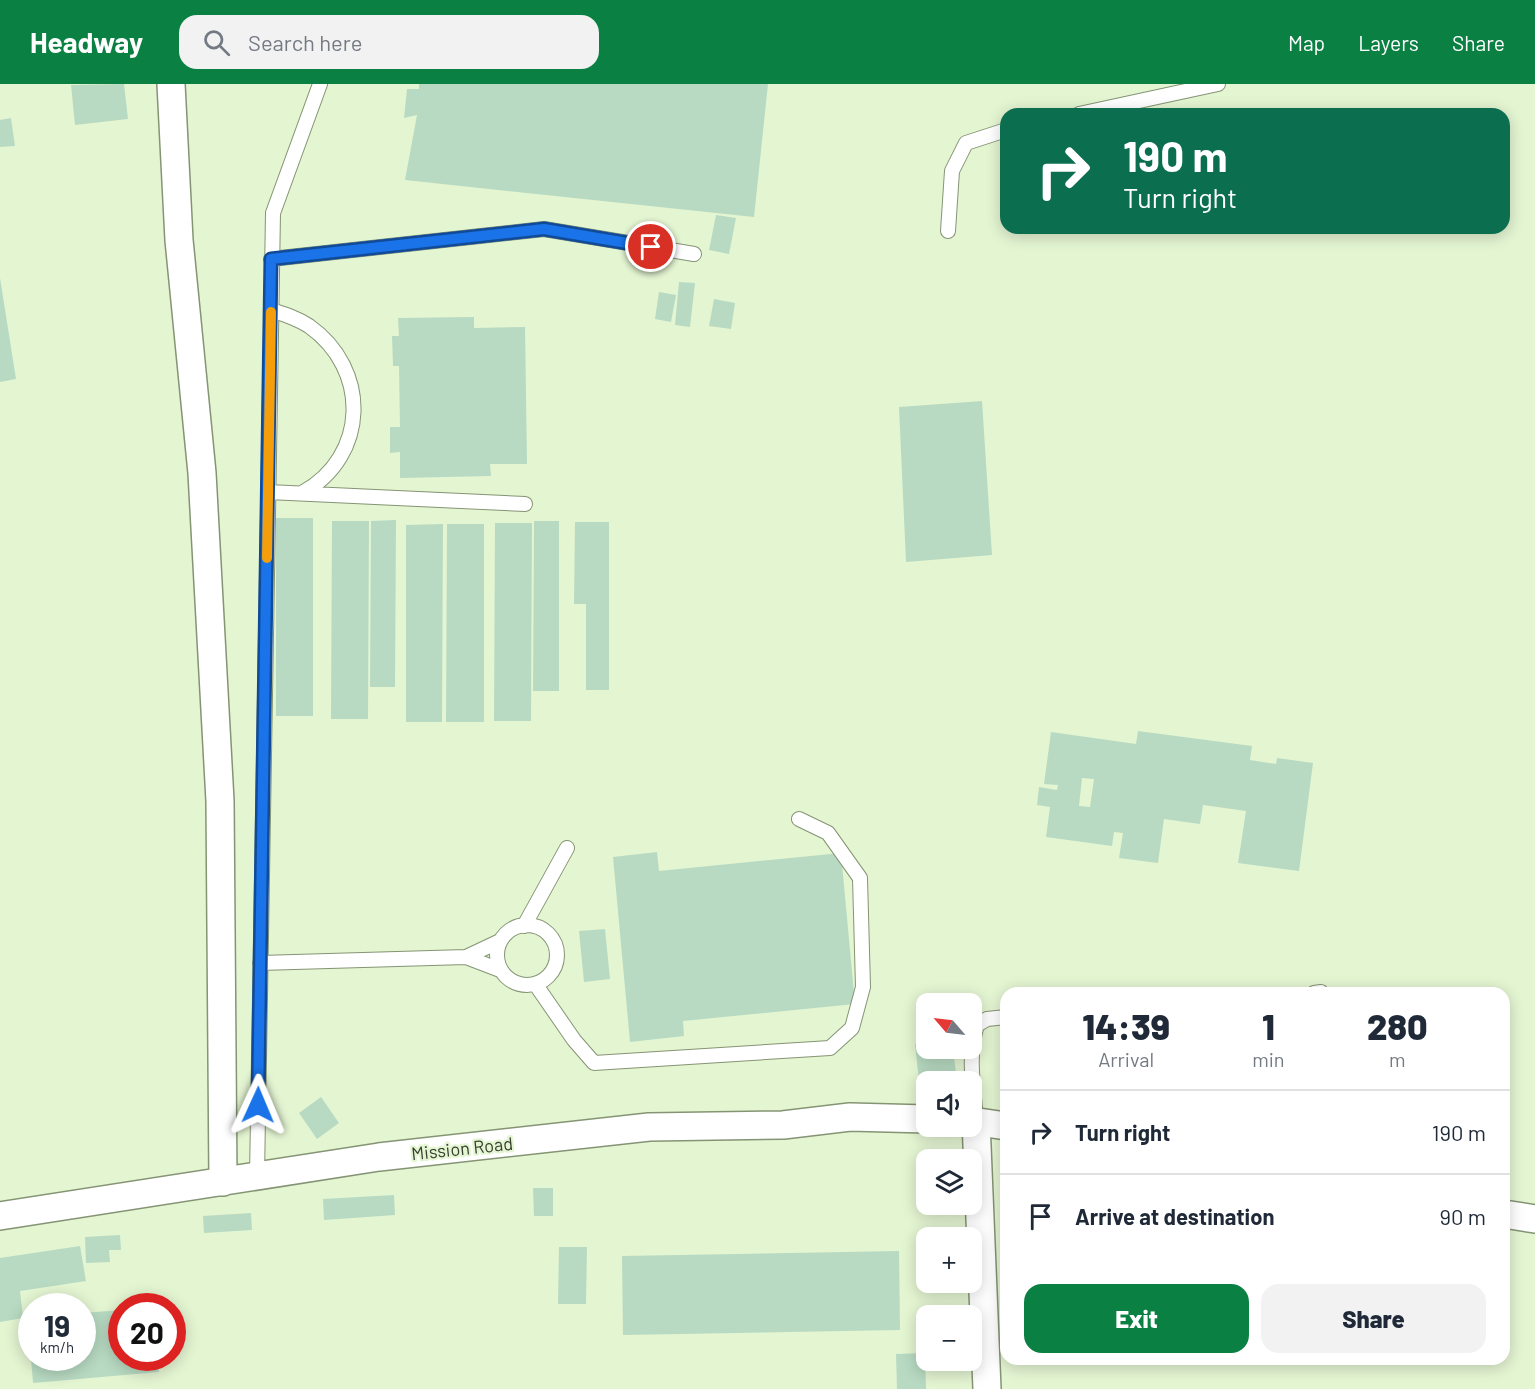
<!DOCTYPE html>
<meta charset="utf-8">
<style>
body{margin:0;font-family:Barlow,sans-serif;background:#f2f2f3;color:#1f2937;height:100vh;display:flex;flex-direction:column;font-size:22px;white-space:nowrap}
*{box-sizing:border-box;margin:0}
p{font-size:20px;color:#747a83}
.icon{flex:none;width:33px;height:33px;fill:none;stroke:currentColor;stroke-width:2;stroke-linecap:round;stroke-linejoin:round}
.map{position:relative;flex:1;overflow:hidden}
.sheet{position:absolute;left:1000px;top:903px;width:510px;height:378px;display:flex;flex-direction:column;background:#fff;border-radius:18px;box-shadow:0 3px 15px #0003}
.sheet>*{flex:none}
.banner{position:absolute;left:1000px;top:24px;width:510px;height:126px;border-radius:18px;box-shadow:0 3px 15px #0003;background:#0b6e4f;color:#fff;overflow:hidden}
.needle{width:39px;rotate:298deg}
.tools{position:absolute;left:916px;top:909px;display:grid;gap:12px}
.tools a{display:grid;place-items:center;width:66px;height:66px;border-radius:12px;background:#fff;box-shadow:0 3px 15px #0003;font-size:30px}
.speed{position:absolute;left:18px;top:1209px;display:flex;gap:12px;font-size:30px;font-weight:700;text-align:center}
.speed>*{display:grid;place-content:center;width:78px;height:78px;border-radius:50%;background:#fff;box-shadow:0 3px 15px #0003;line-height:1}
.speed small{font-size:15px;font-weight:400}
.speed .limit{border:9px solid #d22;background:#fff;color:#111}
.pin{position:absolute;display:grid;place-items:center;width:51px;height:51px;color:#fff;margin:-26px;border:3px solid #fff;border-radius:50%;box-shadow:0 2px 6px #0007}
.me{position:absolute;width:66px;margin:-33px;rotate:1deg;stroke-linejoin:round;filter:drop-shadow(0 0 4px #0008)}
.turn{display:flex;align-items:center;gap:21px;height:126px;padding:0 24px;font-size:27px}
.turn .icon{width:78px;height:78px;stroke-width:2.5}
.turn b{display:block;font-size:42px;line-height:51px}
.eta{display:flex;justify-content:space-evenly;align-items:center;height:102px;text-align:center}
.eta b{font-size:36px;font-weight:800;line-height:42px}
.cta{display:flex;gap:12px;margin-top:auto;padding:12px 24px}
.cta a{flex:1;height:69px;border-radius:18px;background:#0b8043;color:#fff;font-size:24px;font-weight:800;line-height:69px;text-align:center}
.cta a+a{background:#f2f2f3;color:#1f2937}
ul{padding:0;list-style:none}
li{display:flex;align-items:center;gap:18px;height:84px;padding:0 24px;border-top:2px solid #e0e1e3}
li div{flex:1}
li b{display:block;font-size:22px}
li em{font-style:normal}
header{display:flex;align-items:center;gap:36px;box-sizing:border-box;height:84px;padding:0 30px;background:#0b8043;color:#fff}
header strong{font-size:28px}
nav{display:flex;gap:33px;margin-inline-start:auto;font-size:21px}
.search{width:420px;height:54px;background:#f2f2f3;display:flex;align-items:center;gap:15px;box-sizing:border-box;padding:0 21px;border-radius:18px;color:#747a83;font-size:22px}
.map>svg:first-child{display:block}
.building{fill:#b8dac2;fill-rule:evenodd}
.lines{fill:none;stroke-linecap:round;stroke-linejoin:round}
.service-casing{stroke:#859474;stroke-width:16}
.minor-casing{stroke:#859474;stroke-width:30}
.service{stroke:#fff;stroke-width:14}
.minor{stroke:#fff;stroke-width:27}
.route-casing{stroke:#114b97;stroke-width:15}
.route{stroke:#1a73e8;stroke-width:10}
.slow{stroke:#f59e0b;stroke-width:10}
.labels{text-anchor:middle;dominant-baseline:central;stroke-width:4.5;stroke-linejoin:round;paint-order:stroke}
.street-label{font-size:18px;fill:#373e30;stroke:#e4f5d2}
</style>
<header>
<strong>Headway</strong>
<div class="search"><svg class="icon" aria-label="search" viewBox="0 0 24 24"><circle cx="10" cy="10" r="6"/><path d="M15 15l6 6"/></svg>Search here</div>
<nav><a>Map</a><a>Layers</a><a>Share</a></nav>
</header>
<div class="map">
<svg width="1535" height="1305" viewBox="0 0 1535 1305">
<rect width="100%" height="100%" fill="#e4f5d2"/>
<path class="building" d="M124,0L128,35L75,41L71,1Z
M419,0H768L754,133L405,96L417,31L404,34L407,5H419Z
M11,34L15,62L0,63V36Z
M716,131L736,134L729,170L709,166Z
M0,194L16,295L0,298Z
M679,198L695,199L690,243L675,241Z
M659,208L676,211L671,238L655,235Z
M714,215L735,219L731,245L709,242Z
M474,233V244L525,243L527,380H490L491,392L400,394V368L390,369V343H400L399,282H393L392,252H399L398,234Z
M982,317L992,471L906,478L899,323Z
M276,434H313V632H276Z
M396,436L395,603H370L371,437Z
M332,437H369L368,635H331Z
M534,437H559V607H533Z
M575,438H609V606H586V520H574Z
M495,439H532L531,637H494Z
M443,440L442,638H406V441Z
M447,440H484V638H446Z
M1138,647L1252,662L1250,676L1276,680L1277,674L1313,679L1299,787L1238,779L1246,727L1203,721L1200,740L1164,735L1158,779L1119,774L1123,749L1114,748L1112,762L1046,753L1050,723L1037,721L1039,703L1057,706L1058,701L1044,700L1051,648L1136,660ZM1082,694L1094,695L1090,723L1079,722Z
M657,768L659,787L841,769L855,920L683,937L684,952L630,958L613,773Z
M605,845L610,895L584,898L579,847Z
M927,958V964H953L957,998H927V1005L920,1006L915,960Z
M321,1013L339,1039L317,1055L299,1029Z
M950,1065L951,1076H927L925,1081L924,1068Z
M533,1104H553V1132H534Z
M394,1111L395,1131L324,1136L323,1115Z
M930,1120H956V1127L931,1130Z
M251,1129L252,1146L204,1149L203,1132Z
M120,1151L121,1166H109L110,1178L86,1179L85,1153Z
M80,1162L86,1197L20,1207L23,1234L0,1238V1174Z
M559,1163H587L586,1220H558Z
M899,1167L900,1246L623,1251L622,1172Z
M122,1226V1274H157L159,1288L33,1299L31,1274H82V1229Z
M925,1269L926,1305H897L896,1270Z"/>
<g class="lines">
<g class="service-casing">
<path id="service" d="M1079,30L1218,0
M948,147L952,87L966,59L1006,46
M271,175L544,145L694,170
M271,226C284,230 297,234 309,242C370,285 369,372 302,409
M268,408L525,420
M497 871a30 30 0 1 1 60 0a30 30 0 1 1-60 0Z
M524,842L567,764
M466,873L500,886
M260,879L466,873L500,857
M536,901L574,956L594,979L830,964L852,944L863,903L860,794L828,749L799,735
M1314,909L1321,908
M976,1037C974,1005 967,972 977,941L987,935L1006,933
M257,1093L273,129L320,0"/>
</g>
<g class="minor-casing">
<path id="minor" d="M171,0L179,156L202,389L220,717L223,1098
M972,1037L1006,1042
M976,1037L987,1305
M1504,1130L1535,1135
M0,1132L379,1073L649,1043L783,1041L850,1033L927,1035"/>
</g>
<use href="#service" class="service"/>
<use href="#minor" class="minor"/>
</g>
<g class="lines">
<g class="route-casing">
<path id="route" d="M258,1021L271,175L544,145L651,163"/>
</g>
<use href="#route" class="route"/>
<path class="slow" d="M267,474L271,228"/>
</g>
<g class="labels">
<g class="street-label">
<text transform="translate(462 1064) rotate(-6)">Mission Road</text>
</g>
</g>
</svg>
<div class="tools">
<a><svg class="needle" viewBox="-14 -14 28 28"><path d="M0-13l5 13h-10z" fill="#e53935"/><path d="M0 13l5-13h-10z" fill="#747a83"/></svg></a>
<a><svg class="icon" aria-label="sound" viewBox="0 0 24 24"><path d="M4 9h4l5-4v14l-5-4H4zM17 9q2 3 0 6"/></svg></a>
<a><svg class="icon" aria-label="layers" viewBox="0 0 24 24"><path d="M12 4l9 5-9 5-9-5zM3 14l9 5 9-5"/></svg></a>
<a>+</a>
<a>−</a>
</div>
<div class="speed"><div>19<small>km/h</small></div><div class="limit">20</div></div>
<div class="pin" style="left:651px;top:163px;background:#d93025"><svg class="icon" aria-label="arrive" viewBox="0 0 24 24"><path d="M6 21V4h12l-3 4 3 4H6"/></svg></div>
<svg class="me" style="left:258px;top:1021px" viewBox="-20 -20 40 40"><path d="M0-17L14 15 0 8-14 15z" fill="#1a73e8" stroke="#fff" stroke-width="4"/></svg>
<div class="banner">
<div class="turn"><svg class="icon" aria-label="right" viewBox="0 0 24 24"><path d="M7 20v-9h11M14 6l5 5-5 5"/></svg><div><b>190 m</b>Turn right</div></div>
</div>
<section class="sheet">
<div class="eta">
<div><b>14:39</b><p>Arrival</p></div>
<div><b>1</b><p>min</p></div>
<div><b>280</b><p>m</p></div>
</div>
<ul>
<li><svg class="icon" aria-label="right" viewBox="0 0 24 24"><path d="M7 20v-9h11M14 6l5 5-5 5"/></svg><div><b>Turn right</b></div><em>190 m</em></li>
<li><svg class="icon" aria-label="arrive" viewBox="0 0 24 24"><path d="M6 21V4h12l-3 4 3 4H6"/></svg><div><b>Arrive at destination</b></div><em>90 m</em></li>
</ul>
<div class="cta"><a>Exit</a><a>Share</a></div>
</section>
</div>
